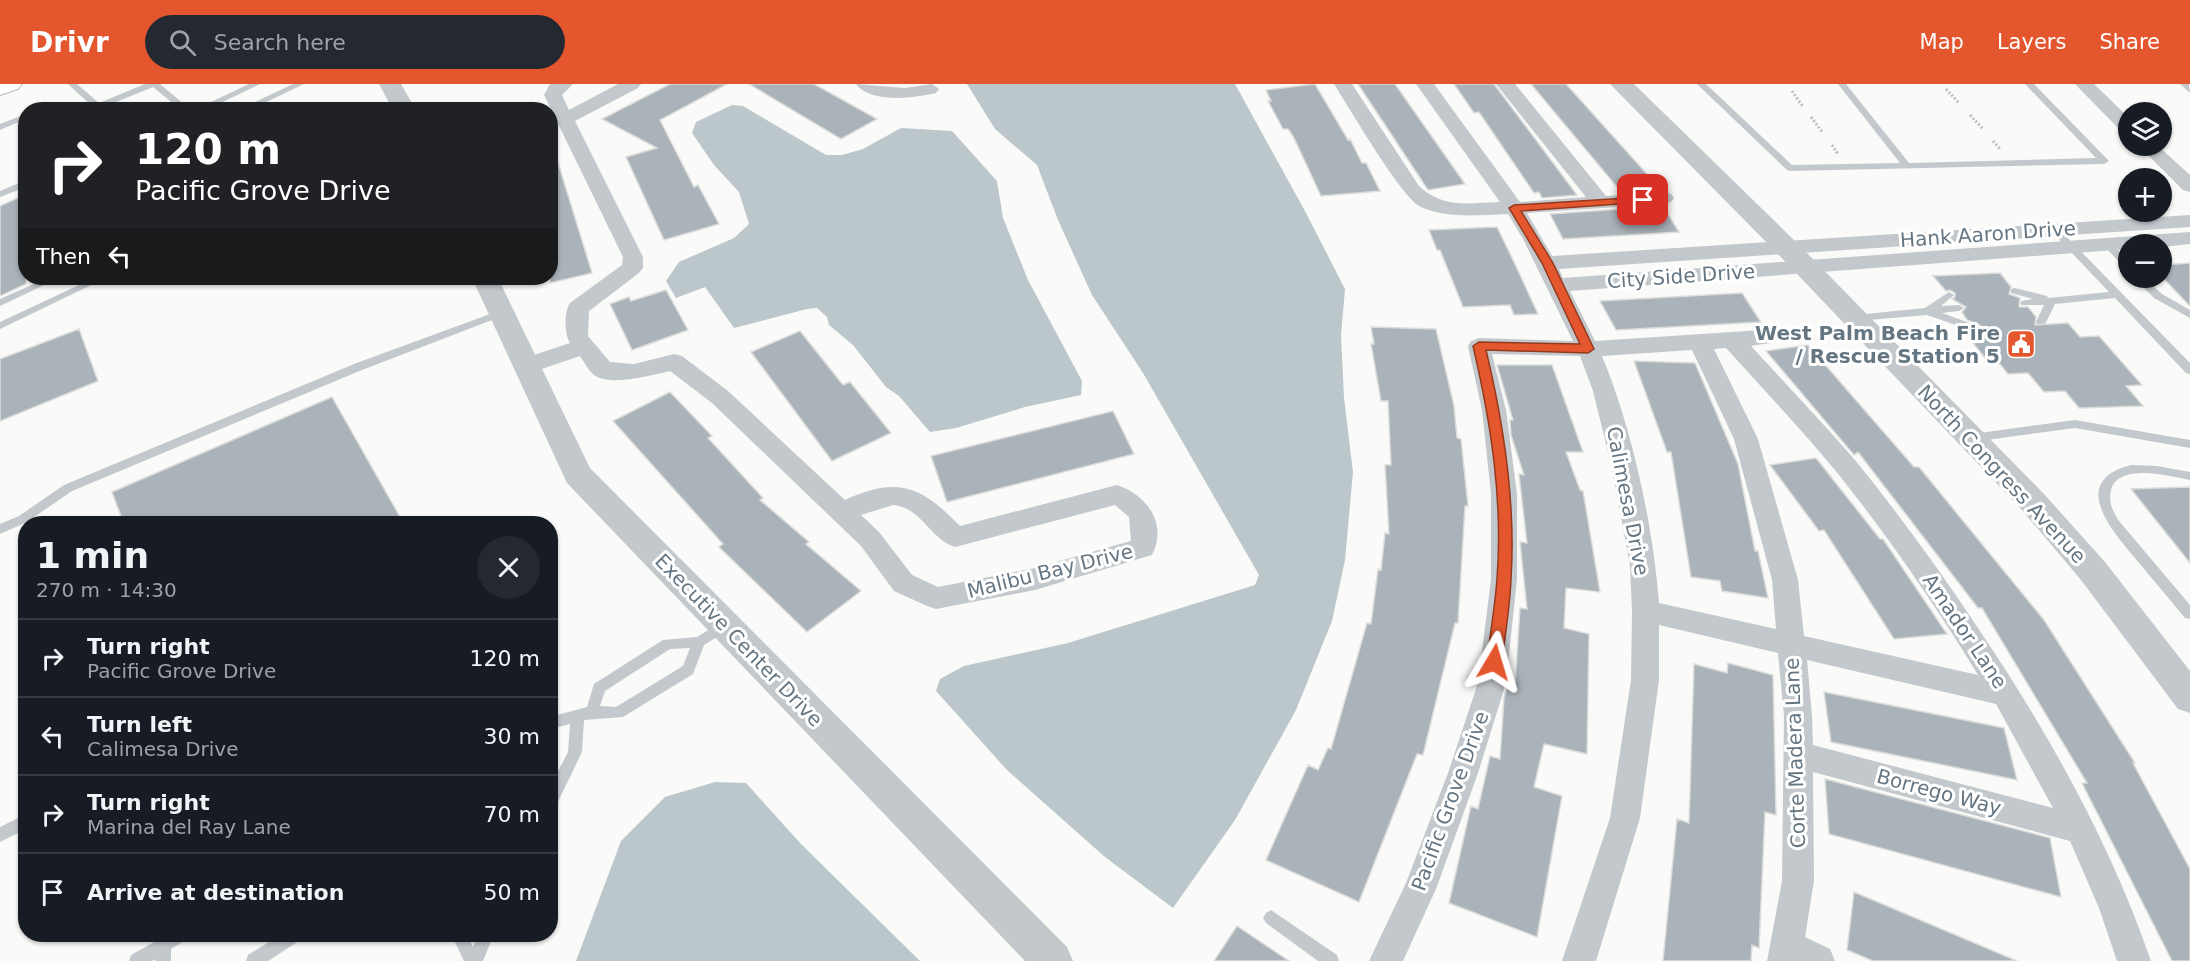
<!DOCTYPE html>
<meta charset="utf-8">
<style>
body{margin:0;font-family:"DejaVu Sans",sans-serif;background:#242831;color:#f1f3f6;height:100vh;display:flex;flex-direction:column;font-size:22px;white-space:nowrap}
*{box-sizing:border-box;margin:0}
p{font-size:20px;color:#9ea1a6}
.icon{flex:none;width:33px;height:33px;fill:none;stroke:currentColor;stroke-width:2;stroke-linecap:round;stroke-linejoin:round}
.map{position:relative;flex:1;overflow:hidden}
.side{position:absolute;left:18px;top:432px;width:540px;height:426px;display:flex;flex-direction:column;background:#171b24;border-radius:24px;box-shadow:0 2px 4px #0004}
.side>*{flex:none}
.banner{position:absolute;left:18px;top:18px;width:540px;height:183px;border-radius:24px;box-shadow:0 2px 4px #0004;background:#202124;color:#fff;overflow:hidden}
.tools{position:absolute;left:2118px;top:18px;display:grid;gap:12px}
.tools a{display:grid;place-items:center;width:54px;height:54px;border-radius:50%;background:#171b24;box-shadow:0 2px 4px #0004;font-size:30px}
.pin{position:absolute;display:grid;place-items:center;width:51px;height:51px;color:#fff;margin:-26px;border-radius:12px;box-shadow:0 3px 9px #0006}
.me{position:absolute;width:66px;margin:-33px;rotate:7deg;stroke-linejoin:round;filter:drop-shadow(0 0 4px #0008)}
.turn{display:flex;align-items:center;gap:21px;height:126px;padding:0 18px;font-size:27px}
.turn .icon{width:78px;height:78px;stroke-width:2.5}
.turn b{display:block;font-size:42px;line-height:51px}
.then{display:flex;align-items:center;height:57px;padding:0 18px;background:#0003;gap:12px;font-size:22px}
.round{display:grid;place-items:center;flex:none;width:63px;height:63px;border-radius:32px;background:#242831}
.summary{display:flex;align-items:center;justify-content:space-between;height:102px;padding:0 18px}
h1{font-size:36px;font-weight:700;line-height:45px}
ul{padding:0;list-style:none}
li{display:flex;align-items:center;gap:18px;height:78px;padding:0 18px;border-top:2px solid #363941}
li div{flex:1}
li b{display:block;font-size:22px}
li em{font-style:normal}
header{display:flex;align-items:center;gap:36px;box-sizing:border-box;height:84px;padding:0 30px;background:#e4572e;color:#fff}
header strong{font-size:28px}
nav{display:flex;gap:33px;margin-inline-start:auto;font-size:21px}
.search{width:420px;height:54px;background:#242831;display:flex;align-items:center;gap:15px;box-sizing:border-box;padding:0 21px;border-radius:33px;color:#9ea1a6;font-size:22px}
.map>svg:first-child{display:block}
.water{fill:#bbc7cb}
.building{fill:#aab3b9;stroke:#dcdcda;stroke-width:1.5}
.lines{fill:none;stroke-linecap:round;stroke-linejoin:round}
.primary-casing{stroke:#b5babe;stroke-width:2}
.path{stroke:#bbbfc2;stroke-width:3;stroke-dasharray:2 2;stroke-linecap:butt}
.service{fill:#c3c8cc;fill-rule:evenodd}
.minor{fill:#c3c8cc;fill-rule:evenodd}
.tertiary{fill:#c3c8cc;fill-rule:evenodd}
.primary{fill:#fff;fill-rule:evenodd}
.route{fill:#e4572e;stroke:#94391e;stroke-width:1.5}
.labels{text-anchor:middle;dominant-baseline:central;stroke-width:6;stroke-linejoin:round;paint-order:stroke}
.street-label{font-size:20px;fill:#657683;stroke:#fff}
.poi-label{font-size:20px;font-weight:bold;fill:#657683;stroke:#fff;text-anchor:end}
</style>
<header>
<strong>Drivr</strong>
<div class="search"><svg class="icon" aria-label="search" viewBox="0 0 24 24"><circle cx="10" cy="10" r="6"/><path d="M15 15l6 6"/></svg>Search here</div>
<nav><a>Map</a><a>Layers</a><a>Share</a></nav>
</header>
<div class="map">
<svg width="2190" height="877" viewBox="0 0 2190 877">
<rect width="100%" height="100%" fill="#fafaf8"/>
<path class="water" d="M967,0H1235L1306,129L1345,205L1341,251L1344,314L1353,388L1345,476L1332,537L1296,626L1235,736L1173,824L1105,773L1007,686L936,607L940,595L964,582L1068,559L1255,501L1259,491L1143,289L1092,211L1058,136L1037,81L995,45Z
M732,21L743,22L826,71H842L863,65L901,44L952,47L997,97L1003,134L1028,196L1082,297L1081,311L1025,323L956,344L930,348L899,312L886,303L853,261L829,241L827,233L817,224L807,225L734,244L705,203L676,214L666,197L679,178L734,154L749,140L739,108L714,81L692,49L696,38Z
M715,698L746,699L801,760L920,877H576L621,757L665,713Z"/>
<path class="building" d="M670,0H727L660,36L694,103L698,101L719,140L664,156L626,73L657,64L602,35Z
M749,0H814L877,35L841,55Z
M1315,0L1348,56L1350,55L1362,79H1366L1380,107L1321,112L1293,52L1288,45H1283L1268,17H1271L1266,6Z
M1358,0H1395L1465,100L1428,106Z
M1454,0H1494L1577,111L1542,114L1539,108L1534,109L1479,28L1474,29Z
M1531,0H1566L1655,99L1648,100L1653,107L1622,109Z
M555,69L592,189L550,199V70Z
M26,110V200L0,212V122Z
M1663,122L1679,148L1563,155L1550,130Z
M1497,143L1513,176L1538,230L1514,231L1510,221L1463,223L1440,166H1437L1429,146Z
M2190,179V222L2162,193V181Z
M2000,189L2011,203L2009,210L2020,214L2019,223H2028L2036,233L2035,241L2068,239L2080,253L2099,252L2142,301L2126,302L2143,322L2079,324L2065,307L2044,308L2028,289L2008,290L2000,280H1990L1973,259L1983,258L1976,248L1980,247V241L1967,236L1962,228L1966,223L1952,215L1955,213V209L1950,206L1946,207L1933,192Z
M666,206L688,246L632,266L610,220L629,213L631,217Z
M1742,209L1761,238L1616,246L1600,217Z
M1371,243L1436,245L1454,322L1457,354L1461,355L1468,422H1465L1458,539H1455L1423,671L1417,670L1359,818L1266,776L1308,681L1318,686L1328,664L1331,665L1367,539L1371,540L1378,485L1381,486L1385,449L1389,450L1385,381H1391L1388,317H1381L1371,260H1374Z
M79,245L98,297L0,337V275Z
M800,247L843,301L850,298L891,349L832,377L751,268Z
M1808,261L1914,383H1919L2044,536L2135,679H2133L2190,785V877H2172L2082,699H2087L1982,524H1978L1858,368L1854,371L1766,267Z
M1634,277L1695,279L1738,380L1755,467H1758L1768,514L1722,507L1720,497L1691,493L1671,368H1667Z
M1497,281H1552L1583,368H1566L1580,406L1583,407L1600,508L1566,504L1564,544L1589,550L1587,670L1544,660L1534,703L1562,712L1537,853L1449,819L1471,722L1478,725L1490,672L1500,675L1504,614L1508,600L1515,602L1520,524L1527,525L1520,458L1527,459L1519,390L1524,391L1511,351L1510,336H1513Z
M670,308L712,352L708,354L763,414L760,416L809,458L806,460L861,507L807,548L719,463L723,460L613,337Z
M332,313L404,440H124L112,408Z
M1113,327L1134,370L947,418L931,372Z
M1816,374L1880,455H1883L1947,550L1894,555L1824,446L1819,447L1770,381Z
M2190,403V479L2131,405Z
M1728,579L1773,591L1776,731L1765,728L1759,864L1752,861L1751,877H1663L1677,735L1689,739L1694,580L1727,589Z
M1824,608L2004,644L2017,696L1831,658Z
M1825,695L2050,754L2061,813L1829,750Z
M1854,808L2017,877H1873L1847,866Z
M1237,842L1289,877H1214Z"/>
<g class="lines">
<g class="primary-casing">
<path id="primary" d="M0,0H22L18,5L0,11Z"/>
</g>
<path class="path" d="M1946,5L1959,19
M1792,7L1803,23
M1970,31L1983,45
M1811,33L1823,49
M1993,57L2001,66
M1832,61L1838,70"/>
<path class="service" d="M68,0H77L99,19L145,0H160L191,26H181L153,3L104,23L106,26H96Z
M249,0H260L206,26H194Z
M293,0H304L250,26H238Z
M1697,0H1706L1792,81L1900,79L1838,0H1846L1909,79L2096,74L2025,0H2034L2109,77L2104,80L1790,87L1787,86Z
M2180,0H2189L2190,9Z
M26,30V35L0,46V40Z
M26,96V103L0,113V107Z
M2054,142L2057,143L2190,279V290L2186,289L2115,214L2055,220L2045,240H2037L2036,238L2044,221H2021V217L2033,215L2011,209V205L2015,204L2047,212L2048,214L2109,208L2051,147V143Z
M2107,157L2110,158L2128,177V185L2125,184L2104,162V158Z
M47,194H59L0,222V215Z
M94,194H106L0,245V238Z
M2134,194H2144L2162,210L2190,226V234L2154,214Z
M1949,208L1954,211L1941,222L1959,221L1964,224L1959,227L1942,229L1978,242L1979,244L1978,246H1970L1927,231L1856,237L1851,234L1856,231L1925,224Z
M501,226L506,229L505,231L362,286L72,407L27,438L0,450V440L19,432L64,401L354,280Z
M2075,336L2190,356V364L2075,344L1972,358L1966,354L1972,350Z
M2131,381L2157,382L2190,388V396C2170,392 2119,378 2111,406C2108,418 2113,428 2119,437L2190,521V535L2185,534C2170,516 2155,498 2140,480C2116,451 2065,398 2131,381Z
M723,537L728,538L729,542L728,546L704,561L693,590L623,633L584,636L582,668L555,724L550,725V703L568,668L570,640L550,645V633L587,623L594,600L663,556L697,553ZM690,564L683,582L616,623L600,622L605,607L670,565Z
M26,730V745L0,758V743Z
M1271,826L1337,871L1339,877H1318L1266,839L1263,834L1266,829Z
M151,850H189L187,855L171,865V877H155V875L152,877H129L131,871L154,858Z
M282,850H304L302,855L268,877H246L248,871Z
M451,850H467L473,863L479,850H494L483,877H464Z"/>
<path class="minor" d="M550,0H573L562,11L569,26L618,0H641L638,4L575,37L643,173V184L639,189L589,227L588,252L610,278L634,280L674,270L682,272L728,307L845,416C898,392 921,402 960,442L1117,401C1147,411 1168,440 1152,471L1035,506L936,525L927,522L894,507L861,462L712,319L670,287C653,291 610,303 594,291C589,287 584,278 580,272L527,290L519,288L516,282L519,276L570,259C564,249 564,228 570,219L622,181L623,173L544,11ZM893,421C921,423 930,455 955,463L1115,421L1129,433L1131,457L1035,484L938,503L912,491L879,448L861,431Z
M856,0L905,4L932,0L939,5L936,9C915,14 871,20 856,0Z
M1334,0H1352L1419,102C1444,125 1468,119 1500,118L1416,0H1434L1520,118L1586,113L1496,0H1515L1606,112L1664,108L1671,110L1674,114L1671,118L1664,120L1527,129L1552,172L2190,131V143L1559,185L1563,194L2190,148V160L2162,163V160H2128V165L1570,207L1595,257L1762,246L1770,249L1773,254L1770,259L1751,262C1786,300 1821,337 1855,376C1899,430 1940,487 1978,544C2048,648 2110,758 2151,877H2117L2099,824L2070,757L1813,688L1814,797L1805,853L1830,865L1835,877H1767L1782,797L1784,632L1778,569L1659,541V596L1640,734L1596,877H1562L1610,734L1631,596L1632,527L1630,481L1611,380L1593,307L1580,272L1492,270L1506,326L1517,410V495L1506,599L1478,689L1436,805L1403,877H1369L1406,799L1448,689L1478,599L1491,495V410L1482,326L1468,262L1471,257L1479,254L1573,257L1523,155L1508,130C1479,131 1448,135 1421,123C1402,115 1349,23 1334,0ZM1726,264C1764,306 1803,347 1839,391C1890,455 1936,522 1978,591L1804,552L1798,496L1758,355L1714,265ZM1692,266L1734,355L1772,496L1776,545L1659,519C1653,441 1632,344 1602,272ZM1807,576L1996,620L2053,724L1813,661L1812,632Z
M2075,0H2094L2128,33V48L2121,47Z
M2139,62H2158L2190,91V108L2183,106Z"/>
<path class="tertiary" d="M379,0H401L416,26H393Z
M1610,0H1634L1795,157L2044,410L2105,478L2190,587V629L2178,625L2081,496L2022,426L1777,169Z
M472,194H498L590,384L1067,863L1073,877H1025L567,399Z"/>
<use href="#primary" class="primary"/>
</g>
<path class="route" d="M1643,113L1647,114V118L1521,127L1553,179L1594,265L1588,269L1486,266C1504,341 1516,418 1511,495C1510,523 1505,550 1502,578L1500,582L1494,584L1489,582L1487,578C1490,550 1495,523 1497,495C1503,416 1491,339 1473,262L1479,258L1580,260L1542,179L1509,124L1514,121Z"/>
<defs>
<g id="civic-square" transform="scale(1.5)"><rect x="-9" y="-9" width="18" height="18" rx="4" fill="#e4572e" stroke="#fff"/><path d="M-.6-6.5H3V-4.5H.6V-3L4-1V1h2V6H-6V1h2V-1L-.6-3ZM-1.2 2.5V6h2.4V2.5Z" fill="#fff"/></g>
</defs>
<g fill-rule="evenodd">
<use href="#civic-square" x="2021" y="260"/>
</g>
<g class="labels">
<g class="street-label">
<text transform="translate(1988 150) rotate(-4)">Hank Aaron Drive</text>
<text transform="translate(1681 192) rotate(-4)">City Side Drive</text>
<text transform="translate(2002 390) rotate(47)">North Congress Avenue</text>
<text transform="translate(1628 417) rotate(79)">Calimesa Drive</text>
<text transform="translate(1050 487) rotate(-14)">Malibu Bay Drive</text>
<text transform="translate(1965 547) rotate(56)">Amador Lane</text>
<text transform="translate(739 556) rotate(46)">Executive Center Drive</text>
<text transform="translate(1795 669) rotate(-92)">Corte Madera Lane</text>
<text transform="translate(1939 708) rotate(15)">Borrego Way</text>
<text transform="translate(1450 717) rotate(-70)">Pacific Grove Drive</text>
</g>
<g class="poi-label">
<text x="2000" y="249">West Palm Beach Fire<tspan x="2000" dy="23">/ Rescue Station 5</tspan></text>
</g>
</g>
</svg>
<div class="tools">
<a><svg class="icon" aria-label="layers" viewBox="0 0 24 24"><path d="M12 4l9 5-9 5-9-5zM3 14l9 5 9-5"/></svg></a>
<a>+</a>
<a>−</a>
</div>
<div class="pin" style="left:1643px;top:116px;background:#d93025"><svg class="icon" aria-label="arrive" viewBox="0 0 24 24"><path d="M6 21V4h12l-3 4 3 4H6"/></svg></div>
<svg class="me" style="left:1494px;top:578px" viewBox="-20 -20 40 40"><path d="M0-17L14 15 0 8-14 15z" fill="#e4572e" stroke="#fff" stroke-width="4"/></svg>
<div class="banner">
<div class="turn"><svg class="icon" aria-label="right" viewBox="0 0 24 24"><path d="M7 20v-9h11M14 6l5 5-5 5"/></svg><div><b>120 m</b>Pacific Grove Drive</div></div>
<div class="then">Then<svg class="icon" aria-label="left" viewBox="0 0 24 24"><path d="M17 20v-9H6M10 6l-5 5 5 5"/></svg></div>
</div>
<section class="side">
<div class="summary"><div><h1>1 min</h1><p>270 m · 14:30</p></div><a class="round"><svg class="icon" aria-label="close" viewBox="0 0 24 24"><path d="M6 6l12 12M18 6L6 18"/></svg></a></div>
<ul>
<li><svg class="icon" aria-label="right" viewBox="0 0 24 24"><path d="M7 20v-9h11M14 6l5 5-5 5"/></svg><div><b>Turn right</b><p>Pacific Grove Drive</p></div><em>120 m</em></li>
<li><svg class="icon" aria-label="left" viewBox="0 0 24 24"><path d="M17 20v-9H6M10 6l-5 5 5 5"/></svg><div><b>Turn left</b><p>Calimesa Drive</p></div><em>30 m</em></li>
<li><svg class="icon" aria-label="right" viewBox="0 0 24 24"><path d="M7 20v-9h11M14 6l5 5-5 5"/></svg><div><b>Turn right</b><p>Marina del Ray Lane</p></div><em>70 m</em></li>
<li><svg class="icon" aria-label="arrive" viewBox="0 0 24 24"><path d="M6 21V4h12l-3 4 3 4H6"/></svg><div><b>Arrive at destination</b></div><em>50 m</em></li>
</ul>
</section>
</div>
